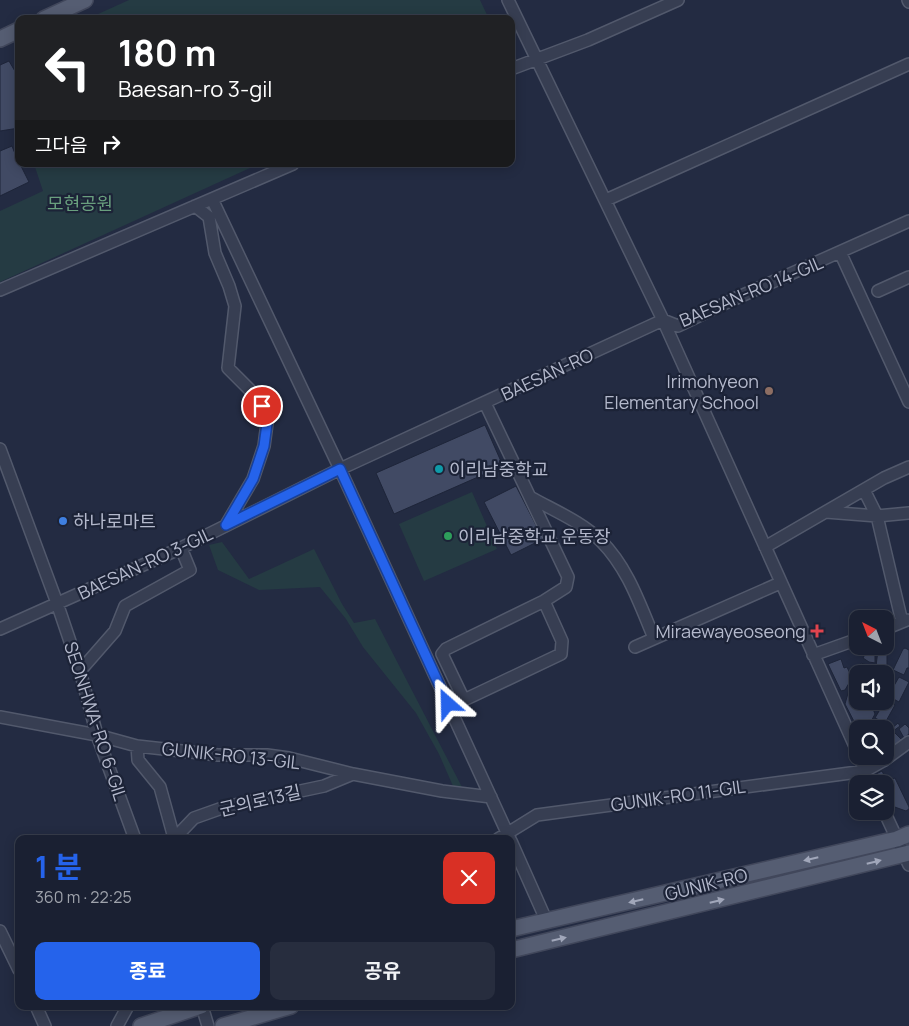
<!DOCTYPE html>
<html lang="ko">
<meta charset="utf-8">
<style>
body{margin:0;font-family:Manrope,"Noto Sans KR",sans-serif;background:#272d3e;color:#f1f3f6;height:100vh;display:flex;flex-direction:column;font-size:19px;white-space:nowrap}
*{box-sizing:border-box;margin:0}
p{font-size:16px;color:#9fa3ac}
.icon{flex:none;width:28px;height:28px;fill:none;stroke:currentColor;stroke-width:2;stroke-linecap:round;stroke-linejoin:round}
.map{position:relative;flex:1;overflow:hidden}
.drawer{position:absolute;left:15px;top:835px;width:500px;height:175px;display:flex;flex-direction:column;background:#1a2032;border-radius:10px;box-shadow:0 2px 12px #0003,0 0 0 1px #383e4d}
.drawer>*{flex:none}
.top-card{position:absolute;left:15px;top:15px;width:500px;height:152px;border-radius:10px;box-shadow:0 2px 12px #0003,0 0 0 1px #383e4d;background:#202124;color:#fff;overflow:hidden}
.needle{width:32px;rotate:318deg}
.buttons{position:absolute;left:849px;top:610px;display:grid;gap:10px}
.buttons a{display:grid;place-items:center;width:45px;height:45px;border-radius:10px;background:#1a2032;box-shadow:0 2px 12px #0003,0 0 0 1px #383e4d;font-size:25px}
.pin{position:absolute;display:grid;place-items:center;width:42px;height:42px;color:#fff;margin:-21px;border:2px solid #fff;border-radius:50%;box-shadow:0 1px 5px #0007}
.me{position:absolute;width:55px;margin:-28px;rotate:335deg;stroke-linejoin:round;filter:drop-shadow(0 0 4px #0008)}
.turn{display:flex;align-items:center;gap:18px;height:105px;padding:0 20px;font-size:22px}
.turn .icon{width:65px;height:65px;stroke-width:2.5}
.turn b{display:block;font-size:35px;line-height:42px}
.then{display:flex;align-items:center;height:48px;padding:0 20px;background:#0003;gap:10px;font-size:19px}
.round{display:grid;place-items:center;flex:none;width:52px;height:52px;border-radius:10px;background:#272d3e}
.summary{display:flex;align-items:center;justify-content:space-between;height:85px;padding:0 20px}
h1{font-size:30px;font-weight:700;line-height:38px;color:#2563eb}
.primary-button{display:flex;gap:10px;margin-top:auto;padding:10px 20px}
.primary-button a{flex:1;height:58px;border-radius:10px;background:#2563eb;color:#fff;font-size:20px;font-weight:700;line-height:58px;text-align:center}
.primary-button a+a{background:#272d3e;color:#f1f3f6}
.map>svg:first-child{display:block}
.green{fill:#253b43}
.building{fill:#414a64;stroke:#1e2539}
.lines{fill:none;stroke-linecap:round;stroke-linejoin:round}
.minor-casing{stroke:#52596c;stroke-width:14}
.major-casing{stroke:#41475b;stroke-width:18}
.minor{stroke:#373e52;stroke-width:11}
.major{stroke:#555d72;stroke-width:15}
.oneway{fill:#a1a7ba}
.route-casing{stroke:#184099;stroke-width:12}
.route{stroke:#2563eb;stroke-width:9}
.education-dot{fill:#8d6e63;stroke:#1c2337;stroke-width:2}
.culture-dot{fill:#0f9aa8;stroke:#1c2337;stroke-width:2}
.shop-dot{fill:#3f7fe0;stroke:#1c2337;stroke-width:2}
.leisure-dot{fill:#2e9e5b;stroke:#1c2337;stroke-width:2}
.health-dot{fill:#e0444e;stroke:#1c2337;stroke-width:2}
.labels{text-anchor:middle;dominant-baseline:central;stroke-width:4.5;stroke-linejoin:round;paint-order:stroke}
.park-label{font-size:18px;fill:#699f7e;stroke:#1c2337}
.street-label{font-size:18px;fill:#b4b9cc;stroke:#1c2337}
.poi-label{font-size:18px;fill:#b4b9cc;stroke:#1c2337;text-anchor:start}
</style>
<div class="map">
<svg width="909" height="1026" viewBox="0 0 909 1026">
<rect width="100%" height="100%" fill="#232b42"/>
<path class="green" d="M129,0H480L489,19H87Z
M34,164H259L0,282V211L43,191Z
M472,492L497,549L424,581L399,524Z
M222,542L249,579L314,549L342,604L354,623L375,619L464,791L456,793L439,754L416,713L363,647L346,619L320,587L259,590L218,570L209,545Z"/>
<path class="building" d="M9,61L19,78V128L0,131V65Z
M12,146L19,164H20L29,182L0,196V151Z
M485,425L503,466L394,514L376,473Z
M516,486L543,539L511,555L484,502Z
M869,647L875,649V663L869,662L863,658Z
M905,648L909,650V668H907L904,675L893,670L903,649Z
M878,650L887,651V669L878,668V666H876Z
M841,659L844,668L847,667L852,678L845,690L841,691L828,664Z
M861,663L876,668L874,673L870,672V674H858Z
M899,677L909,682L899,702L888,696Z
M850,686L858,691V701H870L875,714L867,729H858L845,704Z
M886,699L895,705L885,723L875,718Z
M898,723L900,726L885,737V731L889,728L890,730Z
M905,724L909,728V734L904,738L899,729Z
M895,733L902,740L893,747L886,739Z
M882,771L886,779L880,782L876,774Z
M895,778L909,807V809L906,811L889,805L885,795V784H880Z"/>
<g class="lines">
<g class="minor-casing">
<path id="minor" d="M508,0L663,320L858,753
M908,0L909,2
M511,69L588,40L678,0
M212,199L340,469L510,839
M606,200L909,64
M195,206L209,217L215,253L229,286L235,306L228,368L256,396L268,416L264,446L253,479L226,525
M840,252L909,402
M0,290L293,164
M878,291L909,277
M0,449L57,603L80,671L97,735L135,839
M864,490L877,516L902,622
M530,497C553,510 582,522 601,541C628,568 640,605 654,638
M826,512L877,516L909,513
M765,547L884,478L909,467
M0,629L181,548L340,469L663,320L678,326L732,300L909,221
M885,629L907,620
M635,647L780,583
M813,655L858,639
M80,671L115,631L125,606L190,570L181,548
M464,700L442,654L446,649L544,601L566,587L568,577L485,403
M458,701L464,700L561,654L562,641L544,601
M0,717L97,735L137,746L218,755H267L289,758L353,774L442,791L491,797
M137,746L138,760L160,787L174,838
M859,756L871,784
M884,811L909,865
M174,839L194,818L225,807L324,786L353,774
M498,839L537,815L865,771L883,761L909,742
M511,841L547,922
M0,931L19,970
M36,1006L45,1026
M202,1006L208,1026
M117,1026L128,1006"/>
</g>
<g class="major-casing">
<path id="major" d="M44,19L85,0
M0,39L19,30
M511,929L897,839L909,834
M511,950L909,853
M141,1026L201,1006
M223,1026L291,1006"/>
</g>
<use href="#minor" class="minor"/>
<use href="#major" class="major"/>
</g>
<defs><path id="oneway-solid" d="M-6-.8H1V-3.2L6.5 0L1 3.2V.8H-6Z" transform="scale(1.25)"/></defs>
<g class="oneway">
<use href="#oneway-solid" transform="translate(811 859) rotate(167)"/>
<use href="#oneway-solid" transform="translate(874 862) rotate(-14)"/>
<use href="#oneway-solid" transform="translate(636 901) rotate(167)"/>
<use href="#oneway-solid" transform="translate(717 901) rotate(-14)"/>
<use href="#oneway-solid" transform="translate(559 939) rotate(-13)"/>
</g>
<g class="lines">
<g class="route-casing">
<path id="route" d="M262,406L268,416L264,446L253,479L226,525L340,469L448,704"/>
</g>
<use href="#route" class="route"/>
</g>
<circle class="education-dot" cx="769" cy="391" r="5"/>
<circle class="culture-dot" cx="439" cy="469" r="5"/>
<circle class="shop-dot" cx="63" cy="521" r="5"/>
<circle class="leisure-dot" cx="448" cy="536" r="5"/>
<path class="health-dot" d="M814.5 623.5h5v5h5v5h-5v5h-5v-5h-5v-5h5z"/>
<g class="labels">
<g class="park-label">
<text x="80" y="203">모현공원</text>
</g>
<g class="street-label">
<text transform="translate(751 291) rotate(-23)">BAESAN-RO 14-GIL</text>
<text transform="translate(547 374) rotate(-25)">BAESAN-RO</text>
<text transform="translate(145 563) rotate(-25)">BAESAN-RO 3-GIL</text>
<text transform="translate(96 721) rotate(72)">SEONHWA-RO 6-GIL</text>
<text transform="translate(231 755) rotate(6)">GUNIK-RO 13-GIL</text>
<text transform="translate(678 795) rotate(-8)">GUNIK-RO 11-GIL</text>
<text transform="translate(260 800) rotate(-13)">군의로13길</text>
<text transform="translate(706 884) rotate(-14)">GUNIK-RO</text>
</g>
<g class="poi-label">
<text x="759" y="381" text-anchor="end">Irimohyeon<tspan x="759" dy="21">Elementary School</tspan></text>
<text x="449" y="469">이리남중학교</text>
<text x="73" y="521">하나로마트</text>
<text x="458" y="536">이리남중학교 운동장</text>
<text x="806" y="631" text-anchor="end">Miraewayeoseong</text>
</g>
</g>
</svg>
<div class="buttons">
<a><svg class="needle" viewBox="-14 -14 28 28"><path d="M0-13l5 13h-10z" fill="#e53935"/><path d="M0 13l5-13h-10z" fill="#9fa3ac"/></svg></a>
<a><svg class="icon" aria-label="sound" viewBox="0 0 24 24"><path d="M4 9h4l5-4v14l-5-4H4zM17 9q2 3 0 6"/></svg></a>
<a><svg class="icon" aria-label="search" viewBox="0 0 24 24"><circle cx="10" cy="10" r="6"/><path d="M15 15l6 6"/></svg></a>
<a><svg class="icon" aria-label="layers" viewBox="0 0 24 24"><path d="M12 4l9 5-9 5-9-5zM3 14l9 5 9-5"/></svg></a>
</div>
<div class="pin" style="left:262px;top:406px;background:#d93025"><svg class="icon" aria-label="arrive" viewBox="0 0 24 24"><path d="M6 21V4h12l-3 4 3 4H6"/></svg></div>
<svg class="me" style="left:448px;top:704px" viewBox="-20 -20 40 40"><path d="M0-17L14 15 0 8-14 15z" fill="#2563eb" stroke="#fff" stroke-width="4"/></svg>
<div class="top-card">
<div class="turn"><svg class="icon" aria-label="left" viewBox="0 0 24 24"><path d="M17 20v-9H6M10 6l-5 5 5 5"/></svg><div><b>180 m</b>Baesan-ro 3-gil</div></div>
<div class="then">그다음<svg class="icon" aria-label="right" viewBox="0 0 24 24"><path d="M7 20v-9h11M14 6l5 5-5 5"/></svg></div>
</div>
<section class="drawer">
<div class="summary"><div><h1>1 분</h1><p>360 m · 22:25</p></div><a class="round" style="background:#d93025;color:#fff"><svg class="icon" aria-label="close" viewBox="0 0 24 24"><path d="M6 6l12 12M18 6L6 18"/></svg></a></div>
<div class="primary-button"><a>종료</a><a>공유</a></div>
</section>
</div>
